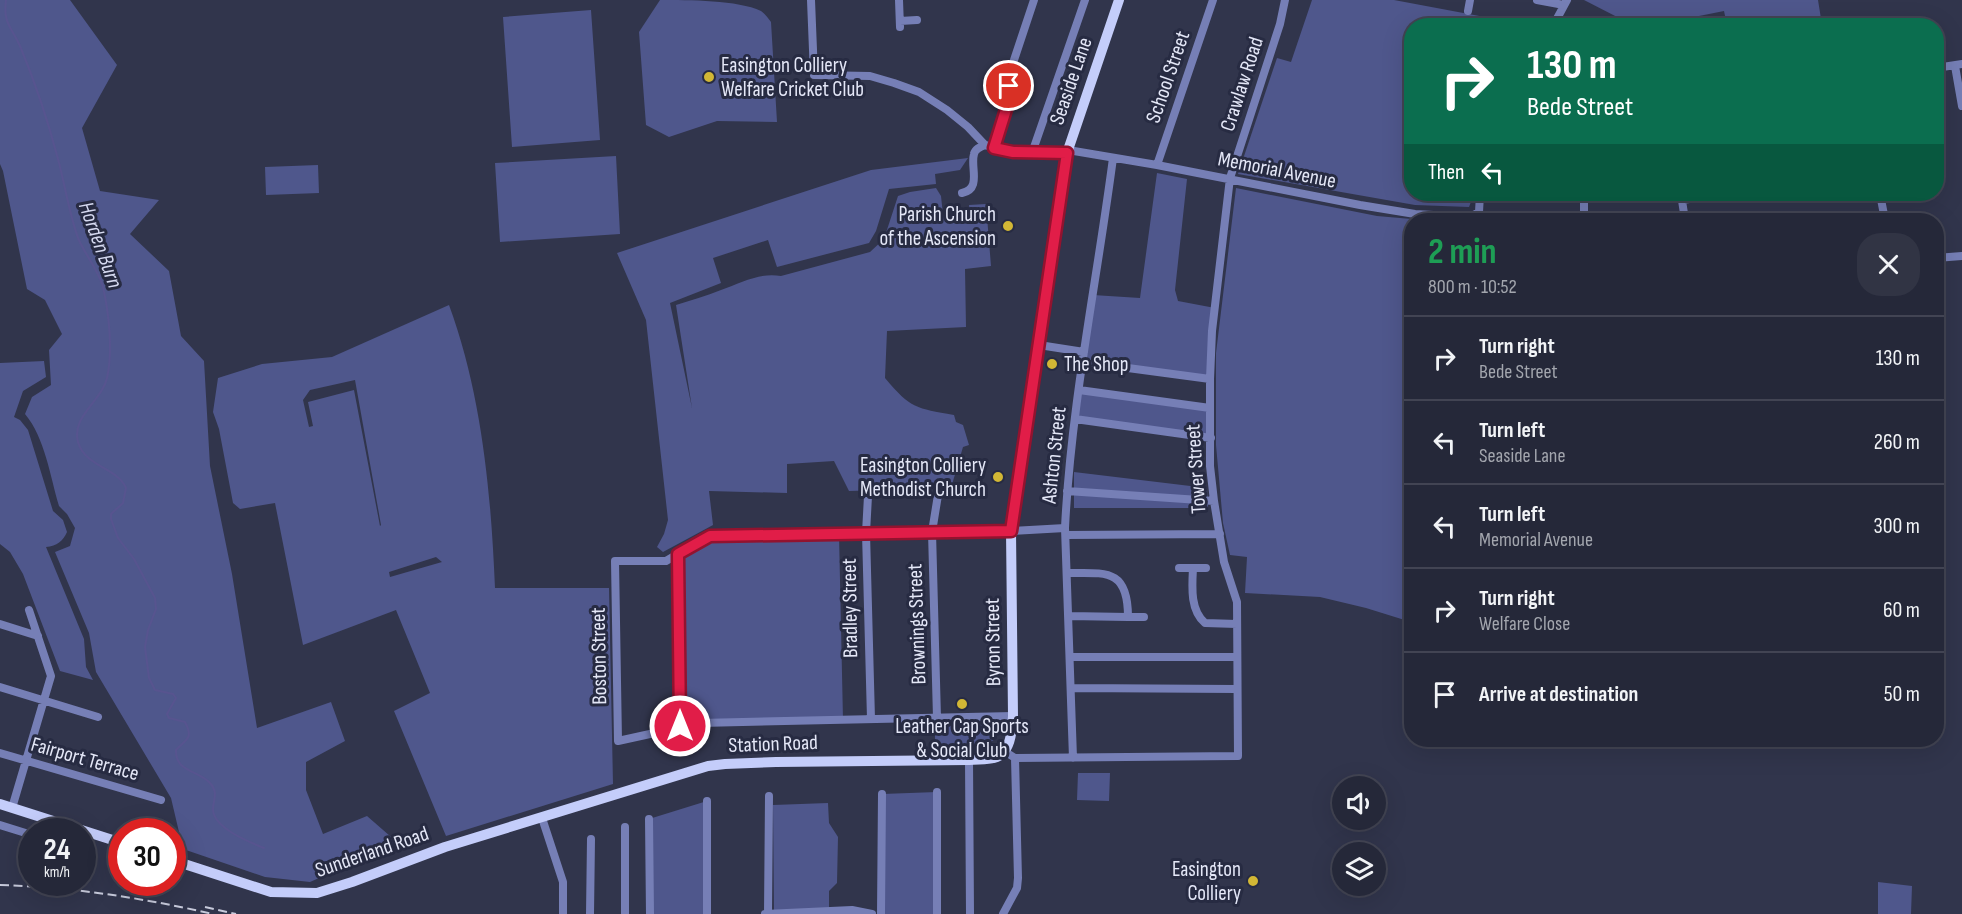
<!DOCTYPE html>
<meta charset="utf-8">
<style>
body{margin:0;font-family:"Sofia Sans Condensed",sans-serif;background:#313444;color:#f1f3f6;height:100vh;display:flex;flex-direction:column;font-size:22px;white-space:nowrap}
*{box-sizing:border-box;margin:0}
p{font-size:20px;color:#a3a6ae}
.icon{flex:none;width:33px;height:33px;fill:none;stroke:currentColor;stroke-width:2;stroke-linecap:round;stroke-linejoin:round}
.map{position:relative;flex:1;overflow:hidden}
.sheet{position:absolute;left:1404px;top:213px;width:540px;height:534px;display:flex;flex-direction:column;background:#252839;border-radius:24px;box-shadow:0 6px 24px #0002,0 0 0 2px #424453}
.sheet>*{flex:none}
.guide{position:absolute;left:1404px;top:18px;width:540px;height:183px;border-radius:24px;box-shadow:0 6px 24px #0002,0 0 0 2px #424453;background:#0b6e4f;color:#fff;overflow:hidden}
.tools{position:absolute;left:1332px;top:776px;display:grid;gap:12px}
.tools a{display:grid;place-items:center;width:54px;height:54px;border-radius:50%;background:#252839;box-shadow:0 6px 24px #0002,0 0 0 2px #424453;font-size:30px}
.speed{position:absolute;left:18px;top:818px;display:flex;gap:12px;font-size:30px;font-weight:700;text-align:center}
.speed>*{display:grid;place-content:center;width:78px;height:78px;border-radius:50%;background:#252839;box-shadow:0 6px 24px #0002,0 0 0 2px #424453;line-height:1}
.speed small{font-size:15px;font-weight:400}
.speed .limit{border:9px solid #d22;background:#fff;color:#111}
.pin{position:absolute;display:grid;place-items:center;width:51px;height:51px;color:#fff;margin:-26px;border:3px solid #fff;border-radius:50%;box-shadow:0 2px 6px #0007}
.me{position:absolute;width:66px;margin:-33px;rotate:0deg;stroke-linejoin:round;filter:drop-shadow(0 0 4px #0008)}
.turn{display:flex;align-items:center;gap:21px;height:126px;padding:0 24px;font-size:27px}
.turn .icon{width:78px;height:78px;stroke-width:2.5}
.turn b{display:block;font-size:42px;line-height:51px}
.then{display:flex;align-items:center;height:57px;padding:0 24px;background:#0003;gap:12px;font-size:22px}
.round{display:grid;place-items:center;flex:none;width:63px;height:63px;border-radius:24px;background:#313444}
.summary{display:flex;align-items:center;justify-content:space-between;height:102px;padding:0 24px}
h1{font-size:36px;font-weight:700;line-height:45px;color:#1e9e55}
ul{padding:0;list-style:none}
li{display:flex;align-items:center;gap:18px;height:84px;padding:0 24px;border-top:2px solid #424453}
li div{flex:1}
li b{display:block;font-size:22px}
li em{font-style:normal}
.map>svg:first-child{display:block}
.green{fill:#4f578c;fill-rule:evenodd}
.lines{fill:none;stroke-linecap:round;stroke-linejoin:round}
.stream{stroke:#57548f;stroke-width:2}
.minor{stroke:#767fb6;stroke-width:8}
.major{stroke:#c4cdfa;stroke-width:10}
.rail{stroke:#c7cadb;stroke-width:2;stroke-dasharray:9 4.5;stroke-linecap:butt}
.route-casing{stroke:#92132f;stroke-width:15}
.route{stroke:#e11d48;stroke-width:10}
.poi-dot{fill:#d2b735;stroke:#272b42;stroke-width:2}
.labels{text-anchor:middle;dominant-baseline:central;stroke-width:6;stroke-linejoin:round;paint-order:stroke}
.poi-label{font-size:21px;fill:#e4e7f7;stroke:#272b42;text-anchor:end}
.street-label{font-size:21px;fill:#e4e7f7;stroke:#272b42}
.water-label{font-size:22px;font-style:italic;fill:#d5d9f0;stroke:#272b42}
</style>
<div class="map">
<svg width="1962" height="914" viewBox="0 0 1962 914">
<rect width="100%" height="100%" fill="#31354c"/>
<path class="green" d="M0,0H70L117,65L82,128L100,191L159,200L130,234L169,271L181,336L204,361L210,466L232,574L257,728L331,702L345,741L306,762V790L323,834L367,816L398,843L310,882L265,877L183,849L171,798L96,672L89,633L55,552L70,546L75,528L67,514L59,506C50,476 45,438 25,414L32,397L51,385L49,350L62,334L45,300L27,289L3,171L0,164Z
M660,0C689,0 738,0 761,11C765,14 768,18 771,22L777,122L717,121L669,137L646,125L639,32Z
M1312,0H1394L1527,25L1412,26V194H1474L1469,207L1415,205L1238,174L1277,58L1291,62Z
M1584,0H1818L1822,25H1727L1724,11L1689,18V25H1619L1621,19Z
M591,10L600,140L512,147L503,17Z
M616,156L620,234L500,242L495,163Z
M968,158L960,170L935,174L936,184L889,189L876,231L869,243L777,267L768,240L713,258L721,283L670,303L692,408L676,305C691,300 706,296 721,290C741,283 760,272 781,276L870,252L884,239L898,196L910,192L936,188L941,196L943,215L970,214L969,205L986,204L991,266L965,269L966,327L887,331L885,378C911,409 916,408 954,415L956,422L963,425L969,445L963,447L951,488L849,491L834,461L787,464V493L709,491L713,525L663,552L657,547L664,534L668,520L646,320L617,253L871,170Z
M318,165L319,193L266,195L265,167Z
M1157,173L1187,179L1175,290L1178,301L1215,308L1210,379L1083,362L1093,295L1140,298Z
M1236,188L1377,216L1423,220H1412L1411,622L1366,608L1320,597L1245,593L1247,557L1230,555L1223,523L1216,445V353Z
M449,305C482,395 491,493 495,588H609L613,784L446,836L394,711L430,693L396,610L303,645L275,503L240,509L233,503L219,429L213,412L218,378L262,364L332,357ZM355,380L381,525L380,526L354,390L308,402L313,426L309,427L303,400L310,390ZM436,557L442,562L390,577L389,572Z
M44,361L46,377L23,391L14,417L20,420L28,430L53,511L63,520L67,532C63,541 57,546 46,547L84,639L86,667L93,680L60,671L23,574L10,552L0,544V363Z
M1079,390L1210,408L1211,438L1075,419Z
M1074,472L1207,488L1208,508H1074Z
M839,534L843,720L680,726L678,554L710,535Z
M935,723L987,724L992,727L995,739L979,750L935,752Z
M1078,773H1110L1109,801L1077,800Z
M937,792V914H881L882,794Z
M707,801V914H650L649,819Z
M828,803L829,823L838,837L837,883L829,891V911L774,912L773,805Z
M1878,882L1912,886L1911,914H1878Z"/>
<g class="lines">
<path class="stream" d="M6,0C3,24 11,26 20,46C35,82 48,121 58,159C65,185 69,213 78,238C85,255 98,269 103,287C109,313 113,352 107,378C102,401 71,416 78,442C85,467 118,468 126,488L123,503L111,514V519L118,538L134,559L155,598L156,609L148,630L145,647L149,678L155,690L173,694L176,698L167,714L169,718L185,722C194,739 186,739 176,750C175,772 198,770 210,783C219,793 213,799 213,810C214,828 249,842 264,848"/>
<path class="minor" d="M811,0L814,75L870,76L894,83L919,92L947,110L968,127L985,145L1013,152L1067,153
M899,0L900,27
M1537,0L1564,5
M1468,11L1470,0
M900,21L917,20
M1553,26L1567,0
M1955,66L1962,106
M1936,68L1962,64
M994,148L1009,100L1010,72L1034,0
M1068,150L1157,165L1360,205L1415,214L1470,217L1479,212
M1032,153L1085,0
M1157,165L1213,0
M962,193C982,189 970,167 974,154C975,149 980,147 985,145
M1480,194L1479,212L1483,220
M1584,194V220
M1681,194L1685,220
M1880,194L1885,220
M1682,200L1726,194
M1936,258L1962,256
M1039,345L1084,352
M1083,362L1210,379
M1079,390L1210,408
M1075,419L1211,438
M1067,491L1214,501
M868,496L866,533L871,719
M1066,535L1220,534
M678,554L680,726
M1179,568H1206
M1193,568C1192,587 1190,610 1205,623L1237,624
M1067,573C1106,573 1128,568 1128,617L1069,616
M1128,617H1144
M0,624L38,636
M1070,657H1237
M0,687L98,717
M1071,688L1237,689
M1013,716L700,723L618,741L615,561H666L710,535L1011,531L1065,528
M937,718L932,532L938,495
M1004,751L1015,758L1238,756L1237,602L1224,562L1214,501L1210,466V379L1212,331L1230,178L1280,24L1285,0
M0,753L161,800
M1073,758L1065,528C1071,404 1097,281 1113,158
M969,760L970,914
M707,801V914
M12,808L51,676L29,610
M542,818L563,882V914
M649,819L650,914
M0,825L32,835
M625,827V914
M48,831L52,821
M768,913L769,796
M590,914L591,839
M765,914L852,910L872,914
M881,914L882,794
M937,914V792
M1003,914L1017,888L1018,878L1015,758"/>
<path class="major" d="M0,804L122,843
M172,860L271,892L317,893L352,882L445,847L708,766L725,764L776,762L969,760C977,759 987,760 994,758C1011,753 1012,731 1013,716L1011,531L1067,153L1119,0"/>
<path class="rail" d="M0,885C72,887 143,898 213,914
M205,907L236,914"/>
</g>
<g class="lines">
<g class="route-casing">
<path id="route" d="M680,726L678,554L710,536L1011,531L1067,153L1013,152L994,148L1009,100V86"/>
</g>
<use href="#route" class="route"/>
</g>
<g class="poi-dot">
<circle cx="709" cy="77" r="6"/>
<circle cx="1008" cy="226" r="6"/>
<circle cx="1052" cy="364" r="6"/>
<circle cx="998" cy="477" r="6"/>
<circle cx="962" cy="704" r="6"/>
<circle cx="1253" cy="881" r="6"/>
</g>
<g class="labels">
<g class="poi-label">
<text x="721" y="65" text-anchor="start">Easington Colliery<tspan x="721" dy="24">Welfare Cricket Club</tspan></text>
<text x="996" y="214">Parish Church<tspan x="996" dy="24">of the Ascension</tspan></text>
<text x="1064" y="364" text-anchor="start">The Shop</text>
<text x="986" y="465">Easington Colliery<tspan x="986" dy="24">Methodist Church</tspan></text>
<text x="962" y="726" text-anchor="middle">Leather Cap Sports<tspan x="962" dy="24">&amp; Social Club</tspan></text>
<text x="1241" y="869">Easington<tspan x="1241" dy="24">Colliery</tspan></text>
</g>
<g class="street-label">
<text transform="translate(1168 77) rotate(-71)">School Street</text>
<text transform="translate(1071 81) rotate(-71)">Seaside Lane</text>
<text transform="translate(1242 84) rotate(-72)">Crawlaw Road</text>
<text transform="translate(1277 170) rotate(11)">Memorial Avenue</text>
<text transform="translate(1054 455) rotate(-84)">Ashton Street</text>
<text transform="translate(1196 469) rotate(-94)">Tower Street</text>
<text transform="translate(850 608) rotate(-91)">Bradley Street</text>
<text transform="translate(917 624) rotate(-92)">Brownings Street</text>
<text transform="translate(993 642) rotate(-91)">Byron Street</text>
<text transform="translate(599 656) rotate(-91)">Boston Street</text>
<text transform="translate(773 744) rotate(-2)">Station Road</text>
<text transform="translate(85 759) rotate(16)">Fairport Terrace</text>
<text transform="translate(372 852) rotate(-19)">Sunderland Road</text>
</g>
<g class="water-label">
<text transform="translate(100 245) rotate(70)">Horden Burn</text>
</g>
</g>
</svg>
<div class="tools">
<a><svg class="icon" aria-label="sound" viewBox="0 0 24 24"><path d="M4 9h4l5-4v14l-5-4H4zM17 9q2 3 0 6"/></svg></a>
<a><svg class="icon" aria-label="layers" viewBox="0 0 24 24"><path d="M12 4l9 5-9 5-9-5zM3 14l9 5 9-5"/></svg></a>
</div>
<div class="speed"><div>24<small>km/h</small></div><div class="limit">30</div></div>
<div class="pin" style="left:1009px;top:86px;background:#d93025"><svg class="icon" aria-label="arrive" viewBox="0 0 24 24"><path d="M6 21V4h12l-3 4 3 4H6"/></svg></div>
<svg class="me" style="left:680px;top:726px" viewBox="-20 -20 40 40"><circle r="17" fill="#e11d48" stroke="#fff" stroke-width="3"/><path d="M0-11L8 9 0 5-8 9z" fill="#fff"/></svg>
<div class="guide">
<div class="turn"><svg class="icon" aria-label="right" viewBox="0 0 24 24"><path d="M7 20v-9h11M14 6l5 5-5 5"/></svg><div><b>130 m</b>Bede Street</div></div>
<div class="then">Then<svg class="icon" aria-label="left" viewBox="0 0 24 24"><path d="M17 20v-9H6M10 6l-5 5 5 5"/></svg></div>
</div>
<section class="sheet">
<div class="summary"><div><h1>2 min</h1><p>800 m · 10:52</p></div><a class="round"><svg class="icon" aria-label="close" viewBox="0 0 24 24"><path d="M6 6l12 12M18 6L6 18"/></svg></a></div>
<ul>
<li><svg class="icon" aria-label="right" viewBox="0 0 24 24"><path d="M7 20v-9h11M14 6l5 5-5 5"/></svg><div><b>Turn right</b><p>Bede Street</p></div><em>130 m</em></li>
<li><svg class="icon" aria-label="left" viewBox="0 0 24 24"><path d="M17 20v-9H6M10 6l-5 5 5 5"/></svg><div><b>Turn left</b><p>Seaside Lane</p></div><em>260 m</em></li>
<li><svg class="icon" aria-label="left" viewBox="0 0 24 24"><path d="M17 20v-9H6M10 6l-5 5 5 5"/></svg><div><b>Turn left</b><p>Memorial Avenue</p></div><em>300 m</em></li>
<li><svg class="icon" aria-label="right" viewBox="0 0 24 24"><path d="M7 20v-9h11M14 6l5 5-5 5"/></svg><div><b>Turn right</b><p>Welfare Close</p></div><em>60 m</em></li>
<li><svg class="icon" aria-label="arrive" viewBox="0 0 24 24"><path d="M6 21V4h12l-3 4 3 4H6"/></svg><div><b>Arrive at destination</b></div><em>50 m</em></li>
</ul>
</section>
</div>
